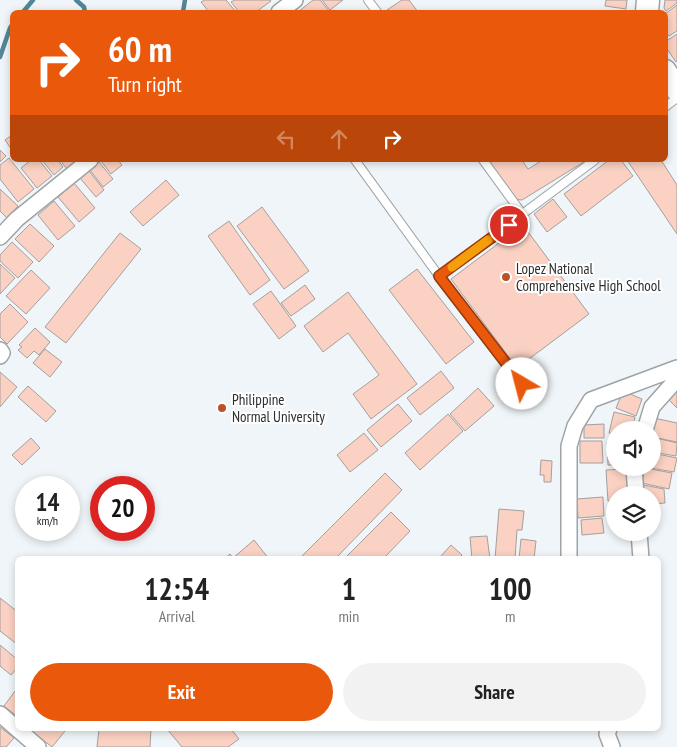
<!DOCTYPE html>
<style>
body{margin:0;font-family:"PT Sans Narrow",sans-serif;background:#f2f2f2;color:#222;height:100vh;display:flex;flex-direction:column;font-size:19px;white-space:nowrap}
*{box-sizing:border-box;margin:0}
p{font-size:16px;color:#767676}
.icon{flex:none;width:28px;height:28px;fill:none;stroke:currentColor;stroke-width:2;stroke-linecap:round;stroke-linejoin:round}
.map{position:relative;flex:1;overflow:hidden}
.sheet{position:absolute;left:15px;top:556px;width:646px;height:175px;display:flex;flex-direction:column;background:#fff;border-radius:8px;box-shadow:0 2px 8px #0003}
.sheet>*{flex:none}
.top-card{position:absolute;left:10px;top:10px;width:658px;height:152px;border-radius:8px;box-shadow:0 2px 8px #0003;background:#ea580c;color:#fff;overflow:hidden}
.buttons{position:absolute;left:606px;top:421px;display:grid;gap:10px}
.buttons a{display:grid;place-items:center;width:55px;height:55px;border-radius:50%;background:#fff;box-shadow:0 2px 8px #0003;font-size:25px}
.speed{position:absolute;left:15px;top:476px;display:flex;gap:10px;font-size:25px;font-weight:700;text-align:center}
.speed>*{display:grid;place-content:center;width:65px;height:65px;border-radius:50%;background:#fff;box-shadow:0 2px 8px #0003;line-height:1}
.speed small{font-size:12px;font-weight:400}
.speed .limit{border:8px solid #d22;background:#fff;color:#111}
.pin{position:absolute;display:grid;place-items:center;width:42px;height:42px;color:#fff;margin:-21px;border:2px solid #fff;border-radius:50%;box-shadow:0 1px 5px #0007}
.me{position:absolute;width:55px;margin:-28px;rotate:323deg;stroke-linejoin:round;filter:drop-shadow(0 0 4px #0008)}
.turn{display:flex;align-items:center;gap:18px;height:105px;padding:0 15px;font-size:22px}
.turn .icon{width:65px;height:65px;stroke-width:2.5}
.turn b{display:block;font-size:35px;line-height:42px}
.lanes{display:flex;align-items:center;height:48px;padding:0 15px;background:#0003;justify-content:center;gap:25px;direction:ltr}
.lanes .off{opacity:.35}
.eta{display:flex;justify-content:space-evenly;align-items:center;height:85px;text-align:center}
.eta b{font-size:30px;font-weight:600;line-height:35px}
.primary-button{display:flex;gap:10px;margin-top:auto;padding:10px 15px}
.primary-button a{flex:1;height:58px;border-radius:30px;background:#ea580c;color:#fff;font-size:20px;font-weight:600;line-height:58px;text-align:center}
.primary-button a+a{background:#f2f2f2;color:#222}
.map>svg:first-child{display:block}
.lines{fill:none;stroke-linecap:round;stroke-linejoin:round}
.stream{stroke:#518699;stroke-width:4.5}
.building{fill:#fad1c2;stroke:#a59f9d}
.service-casing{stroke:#9ea4a6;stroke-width:10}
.minor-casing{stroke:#9ea4a6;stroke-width:18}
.primary-casing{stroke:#9ea4a6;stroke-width:25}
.service{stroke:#fff;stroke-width:8}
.minor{stroke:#fff;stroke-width:15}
.primary{stroke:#fff;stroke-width:22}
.route-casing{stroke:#983908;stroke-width:12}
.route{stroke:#ea580c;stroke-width:9}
.slow{stroke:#f59e0b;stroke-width:9}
.poi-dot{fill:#b95327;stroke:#fff;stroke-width:2}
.labels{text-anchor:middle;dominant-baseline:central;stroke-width:4;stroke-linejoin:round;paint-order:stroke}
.poi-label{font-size:15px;fill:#2b2d2e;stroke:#fff;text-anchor:start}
</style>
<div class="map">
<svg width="677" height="747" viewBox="0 0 677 747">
<rect width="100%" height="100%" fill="#eff5f8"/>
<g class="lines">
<path class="stream" d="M76,0L84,7L85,12
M23,12L33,0
M183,12L185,0
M0,57L10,28L12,25"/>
</g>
<path class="building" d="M205,0H226L236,12H209L201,2Z
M235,0H270L271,1L256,12H239L231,2Z
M313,0H320L330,12H298Z
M322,0H343L330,10Z
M402,0H409L418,12H389L387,10Z
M606,0H627L626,9L605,6Z
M665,0H677V3L666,11L664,8Z
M677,5V31L669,36L665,31V14Z
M677,34V61L676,62L665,46V42Z
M12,135V150L5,140Z
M0,150L6,156L0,162Z
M9,158L34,189L18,202L0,179V165Z
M31,160H39L52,176L37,188L21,168Z
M42,160H58L63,167L54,175Z
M60,160H79L67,169Z
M103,160H118L122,165L111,174L101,161Z
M487,160H522L528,169L543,160H587L522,200L513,199Z
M609,160H621L633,176L581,216L564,194Z
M627,160H661L677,185V234Z
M99,162L113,179L103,187L90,170Z
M89,171L104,190L96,197L80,178Z
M166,180L179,195L143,226L130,212Z
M74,183L95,208L79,222L58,197Z
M0,189L18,206L7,218L0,211Z
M553,199L567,217L547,232L534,214Z
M54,201L75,226L58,240L38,215Z
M262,207L309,271L284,289L237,226Z
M229,221L270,280L250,295L208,236Z
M30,224L54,246L39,262L15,239Z
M523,225L589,314L517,368L451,279Z
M120,233L141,249L66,343L45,327Z
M12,242L33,262L18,278L0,261V255Z
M0,264L15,278L0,294Z
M417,269L474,342L446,364L389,290Z
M31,270L50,288L26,314L6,296Z
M305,285L315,299L291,316L281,303Z
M271,291L296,326L279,339L253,304Z
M348,292L417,384L371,419L353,394L379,375L348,333L323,352L304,326Z
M10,304L28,322L7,344L0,337V314Z
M35,328L50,342L39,355L34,351L27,358L18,350L22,347L19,345Z
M45,349L62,362L50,377L33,363Z
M441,371L454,388L420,415L407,398Z
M0,372L17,387L0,407Z
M28,386L56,411L46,422L18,397Z
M677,387V408L667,398Z
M478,388L494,406L465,431L450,414Z
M623,391L642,399L636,416L616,408Z
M398,404L412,421L381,447L367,430Z
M614,412L635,417L632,430H615V434L609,433Z
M448,414L463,431L420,470L405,453Z
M654,418L677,423V442L652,437Z
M604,424V438H584V425Z
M364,433L378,450L350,472L337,455Z
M652,437L677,443L676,456L652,452Z
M31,438L40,448L22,465L12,455Z
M580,441H602L603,463H580Z
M607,442H615V465H608Z
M652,453L677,458L674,472L651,468Z
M541,460L552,461L551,482H544V475H540Z
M645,468L672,473L669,489L642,483Z
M628,469L630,495H615V501H608L606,470Z
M385,473L402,490L335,559H299Z
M643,485L664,489L665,503L652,504V495H643Z
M603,497L604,516L578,518L577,499Z
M499,509L524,511L522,530H517L515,559H495Z
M391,512L410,531L383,559H344Z
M602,518L604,533L582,535L581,520Z
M487,536L490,559H472L470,537Z
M521,539L536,541L534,559H519Z
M254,540L269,559H224L230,554L233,558Z
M451,545L462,555L458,559H442L440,557Z
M0,598L18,612V645L0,631Z
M0,645L18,660V667L11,675L0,666Z
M15,691L18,693V717L4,706Z
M0,727L14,738L6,747H0Z
M29,729H63L65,731L52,747Z
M99,729H151L150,747H97Z
M167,729H231L239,739L228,747H182Z"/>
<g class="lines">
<g class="service-casing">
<path id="service" d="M368,0L377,12
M665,107L677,98
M355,160L439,276L522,384
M483,160L523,215
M439,276L595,160"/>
</g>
<g class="minor-casing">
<path id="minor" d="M279,12L295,0
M0,237L17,219L90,160
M0,350L2,353L0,356
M645,430L652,407L677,379
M634,468L636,495
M639,532L641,559
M569,559V446L575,426L591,400L677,368
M0,714L38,747
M609,729L607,734L612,747"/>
</g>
<g class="primary-casing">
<path id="primary" d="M647,12L648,0
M665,71L677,90"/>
</g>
<use href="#service" class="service"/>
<use href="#minor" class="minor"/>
<use href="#primary" class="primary"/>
</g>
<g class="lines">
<g class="route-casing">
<path id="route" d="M509,225L439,276L522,384"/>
</g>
<use href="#route" class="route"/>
<path class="slow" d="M452,267L488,240"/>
</g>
<g class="poi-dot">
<circle cx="506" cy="277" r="5"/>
<circle cx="222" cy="408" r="5"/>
</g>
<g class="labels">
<g class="poi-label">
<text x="516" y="268">Lopez National<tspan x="516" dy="17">Comprehensive High School</tspan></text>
<text x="232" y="399">Philippine<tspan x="232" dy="17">Normal University</tspan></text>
</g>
</g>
</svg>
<div class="buttons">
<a><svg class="icon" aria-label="sound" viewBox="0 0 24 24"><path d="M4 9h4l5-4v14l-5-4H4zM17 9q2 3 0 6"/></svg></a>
<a><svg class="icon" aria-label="layers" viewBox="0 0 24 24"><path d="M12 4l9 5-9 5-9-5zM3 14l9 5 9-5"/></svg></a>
</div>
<div class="speed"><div>14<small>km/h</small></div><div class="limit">20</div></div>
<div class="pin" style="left:509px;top:225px;background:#d93025"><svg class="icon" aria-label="arrive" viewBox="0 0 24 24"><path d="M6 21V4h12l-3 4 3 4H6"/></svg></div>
<svg class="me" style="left:522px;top:384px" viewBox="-20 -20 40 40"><circle r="19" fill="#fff"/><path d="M0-13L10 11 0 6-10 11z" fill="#ea580c"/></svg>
<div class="top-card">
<div class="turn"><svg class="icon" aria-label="right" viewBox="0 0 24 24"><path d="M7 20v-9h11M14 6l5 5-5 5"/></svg><div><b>60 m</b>Turn right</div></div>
<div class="lanes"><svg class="icon off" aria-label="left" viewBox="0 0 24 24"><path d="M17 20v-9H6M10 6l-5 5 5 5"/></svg><svg class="icon off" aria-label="ahead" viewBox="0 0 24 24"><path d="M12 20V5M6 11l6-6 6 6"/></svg><svg class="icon" aria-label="right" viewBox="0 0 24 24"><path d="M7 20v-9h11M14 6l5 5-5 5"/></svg></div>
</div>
<section class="sheet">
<div class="eta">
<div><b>12:54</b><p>Arrival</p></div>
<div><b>1</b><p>min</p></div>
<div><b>100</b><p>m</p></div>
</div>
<div class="primary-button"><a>Exit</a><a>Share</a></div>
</section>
</div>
